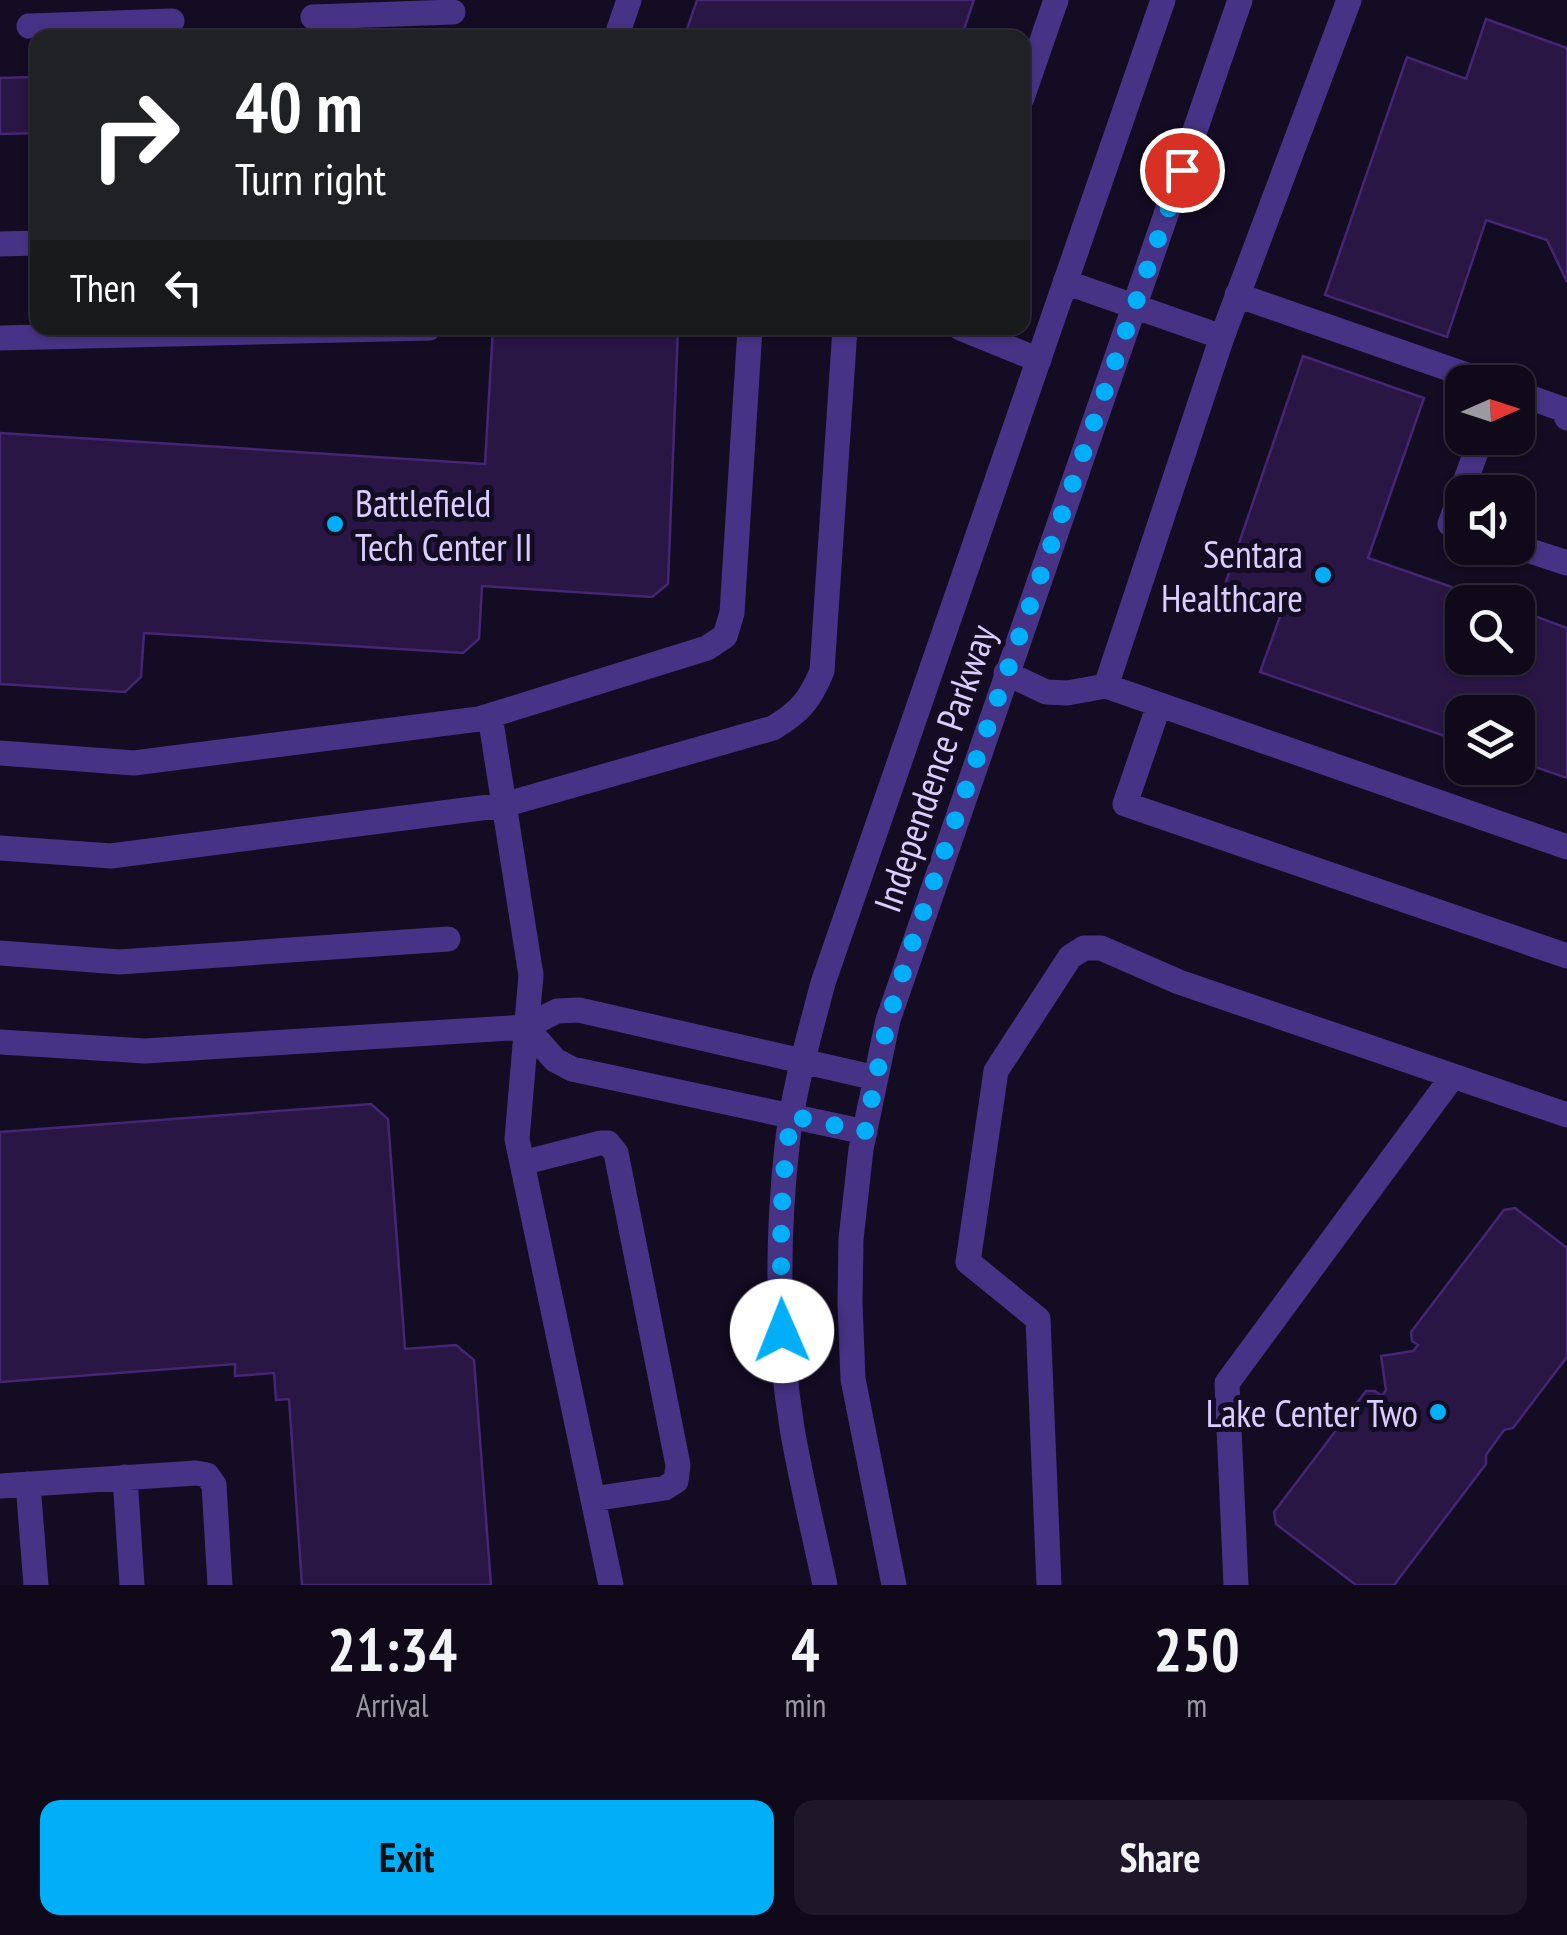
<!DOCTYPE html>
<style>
body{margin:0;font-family:"PT Sans Narrow",sans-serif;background:#1d1727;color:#f1f3f6;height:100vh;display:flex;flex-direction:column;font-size:38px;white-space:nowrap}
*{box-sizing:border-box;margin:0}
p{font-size:32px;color:#9b9aa2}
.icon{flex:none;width:55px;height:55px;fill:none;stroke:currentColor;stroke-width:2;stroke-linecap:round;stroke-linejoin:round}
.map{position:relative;height:1585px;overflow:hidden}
.side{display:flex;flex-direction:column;background:#0f091a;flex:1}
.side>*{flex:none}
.hud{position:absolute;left:30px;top:30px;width:1000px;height:305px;border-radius:20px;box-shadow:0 2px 8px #0004,0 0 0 2px #2f2a39;background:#202124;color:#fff;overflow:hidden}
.needle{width:65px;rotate:87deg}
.tools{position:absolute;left:1445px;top:365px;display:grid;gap:20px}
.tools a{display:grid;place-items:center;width:90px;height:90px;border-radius:20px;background:#0f091a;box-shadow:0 2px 8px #0004,0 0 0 2px #2f2a39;font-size:50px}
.pin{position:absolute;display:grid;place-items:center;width:85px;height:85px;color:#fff;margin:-42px;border:5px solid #fff;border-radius:50%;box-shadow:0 2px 10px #0007}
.me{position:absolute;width:110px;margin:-55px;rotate:359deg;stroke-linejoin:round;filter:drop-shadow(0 0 8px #0008)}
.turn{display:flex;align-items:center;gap:35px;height:210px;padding:0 40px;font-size:45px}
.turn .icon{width:130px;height:130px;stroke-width:2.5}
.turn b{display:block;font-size:70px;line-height:85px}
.then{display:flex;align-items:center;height:95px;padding:0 40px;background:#0003;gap:20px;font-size:38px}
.eta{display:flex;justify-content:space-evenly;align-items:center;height:170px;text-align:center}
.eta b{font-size:60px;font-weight:700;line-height:70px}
.primary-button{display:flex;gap:20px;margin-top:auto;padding:20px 40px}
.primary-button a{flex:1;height:115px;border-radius:20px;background:#00aff8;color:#111;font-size:40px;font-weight:700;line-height:115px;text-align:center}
.primary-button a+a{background:#1d1727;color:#f1f3f6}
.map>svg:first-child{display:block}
.building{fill:#291645;stroke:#442673;stroke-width:2.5}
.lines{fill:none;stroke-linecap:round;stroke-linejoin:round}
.minor{stroke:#463385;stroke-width:25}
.route{stroke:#00aff8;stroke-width:18;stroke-dasharray:0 32.4}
.poi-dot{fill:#00aff8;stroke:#140c23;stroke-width:4}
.labels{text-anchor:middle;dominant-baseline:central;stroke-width:10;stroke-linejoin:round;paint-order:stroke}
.poi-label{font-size:38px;fill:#dccdff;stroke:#140c23;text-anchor:end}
.street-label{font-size:38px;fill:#dccdff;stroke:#140c23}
</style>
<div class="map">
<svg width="1567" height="1585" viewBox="0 0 1567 1585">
<rect width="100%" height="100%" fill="#140c23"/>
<path class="building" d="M697,0H974L961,38H684Z
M1486,19L1567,48V282L1547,240L1486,220L1447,337L1325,295L1407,57L1466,79Z
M30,77V80H38V133L0,134V78Z
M493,328H678L668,584L652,597L482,586L479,639L463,653L144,633L141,677L125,692L0,684V433L485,464Z
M1303,356L1424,398L1368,558L1495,602H1462V658H1518V610L1567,628V778L1518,761V712H1462V742L1260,672L1281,614L1222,593Z
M371,1104L388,1119L405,1349L456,1345L474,1360L491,1585H302L289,1399L276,1400L274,1373L235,1376V1364L0,1382V1132Z
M1515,1208L1567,1248V1357L1513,1428L1504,1430L1486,1455V1464L1394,1585H1356L1276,1524L1274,1512L1366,1391H1375L1382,1396L1386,1390L1381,1356L1413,1351L1418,1345L1412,1341L1411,1332L1504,1210Z"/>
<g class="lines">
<path class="minor" d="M1349,0L1222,337L1106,686L1567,847
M313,17L453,12
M29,26L172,21
M616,38L629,0
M1022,98L1056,0
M0,244L38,243
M1065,282L1222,337
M1237,295L1487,382
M960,328L1039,360
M0,338L429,328
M1518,393L1562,409L1567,418
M1462,529L1450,524L1481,438
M1518,547L1567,563
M1006,673L1046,692L1067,693L1106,686
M1159,705L1125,804L1567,956
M490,716L531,975L517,1139L611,1585
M0,753L134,763L479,719L707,648L725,636L732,613L750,328
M0,848L111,856L504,805L773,728C800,712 810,700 822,671L845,328
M0,953L119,962L448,939
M0,1042L145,1051L526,1027
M865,1132L572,1069L555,1060L526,1027L557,1011L579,1010L876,1078
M522,1163L600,1143H608L616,1153L678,1465L676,1481L665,1488L593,1499
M125,1477L132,1585
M28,1484L36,1585
M0,1486L196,1473L207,1475L214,1485L220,1585
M825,1585C814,1533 801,1481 792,1428C777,1336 777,1238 787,1146C793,1091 809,1036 823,983L1163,0
M894,1585L853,1379L850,1303L851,1239L861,1149L888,1020L1240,0
M1049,1585L1038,1319L968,1262L996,1071L1070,957L1084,948H1101L1179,982L1567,1115
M1236,1585L1227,1383L1453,1076"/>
</g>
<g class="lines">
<path class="route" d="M782,1331C781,1260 778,1187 792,1116L865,1132L888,1020L911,947L1182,170"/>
</g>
<g class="poi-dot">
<circle cx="335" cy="524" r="10"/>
<circle cx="1323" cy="575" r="10"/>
<circle cx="1438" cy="1412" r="10"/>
</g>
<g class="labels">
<g class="poi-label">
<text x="355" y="502" text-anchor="start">Battlefield<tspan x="355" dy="44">Tech Center II</tspan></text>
<text x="1303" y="553">Sentara<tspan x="1303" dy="44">Healthcare</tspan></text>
<text x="1418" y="1412">Lake Center Two</text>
</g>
<g class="street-label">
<text transform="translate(934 768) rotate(-71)">Independence Parkway</text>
</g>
</g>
</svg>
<div class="tools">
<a><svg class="needle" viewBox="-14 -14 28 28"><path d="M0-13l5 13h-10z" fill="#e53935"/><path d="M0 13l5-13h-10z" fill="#9b9aa2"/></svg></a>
<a><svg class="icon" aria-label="sound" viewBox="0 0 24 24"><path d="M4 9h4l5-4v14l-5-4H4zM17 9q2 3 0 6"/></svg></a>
<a><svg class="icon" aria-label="search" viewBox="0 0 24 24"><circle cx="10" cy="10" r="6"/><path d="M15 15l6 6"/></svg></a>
<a><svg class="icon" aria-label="layers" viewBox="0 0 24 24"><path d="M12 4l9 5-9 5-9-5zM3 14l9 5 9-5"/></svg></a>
</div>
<div class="pin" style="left:1182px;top:170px;background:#d93025"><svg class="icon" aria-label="arrive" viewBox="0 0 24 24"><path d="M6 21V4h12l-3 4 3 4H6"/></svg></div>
<svg class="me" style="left:782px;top:1331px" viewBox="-20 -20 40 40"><circle r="19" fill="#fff"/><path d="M0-13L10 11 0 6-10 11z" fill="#00aff8"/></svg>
<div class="hud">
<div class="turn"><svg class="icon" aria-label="right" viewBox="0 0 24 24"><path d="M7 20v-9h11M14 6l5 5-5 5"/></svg><div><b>40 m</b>Turn right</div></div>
<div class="then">Then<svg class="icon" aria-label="left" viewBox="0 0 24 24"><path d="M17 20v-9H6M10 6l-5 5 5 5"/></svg></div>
</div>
</div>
<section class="side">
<div class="eta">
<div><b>21:34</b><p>Arrival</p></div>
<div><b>4</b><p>min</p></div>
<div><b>250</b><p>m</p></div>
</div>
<div class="primary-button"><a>Exit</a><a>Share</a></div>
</section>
